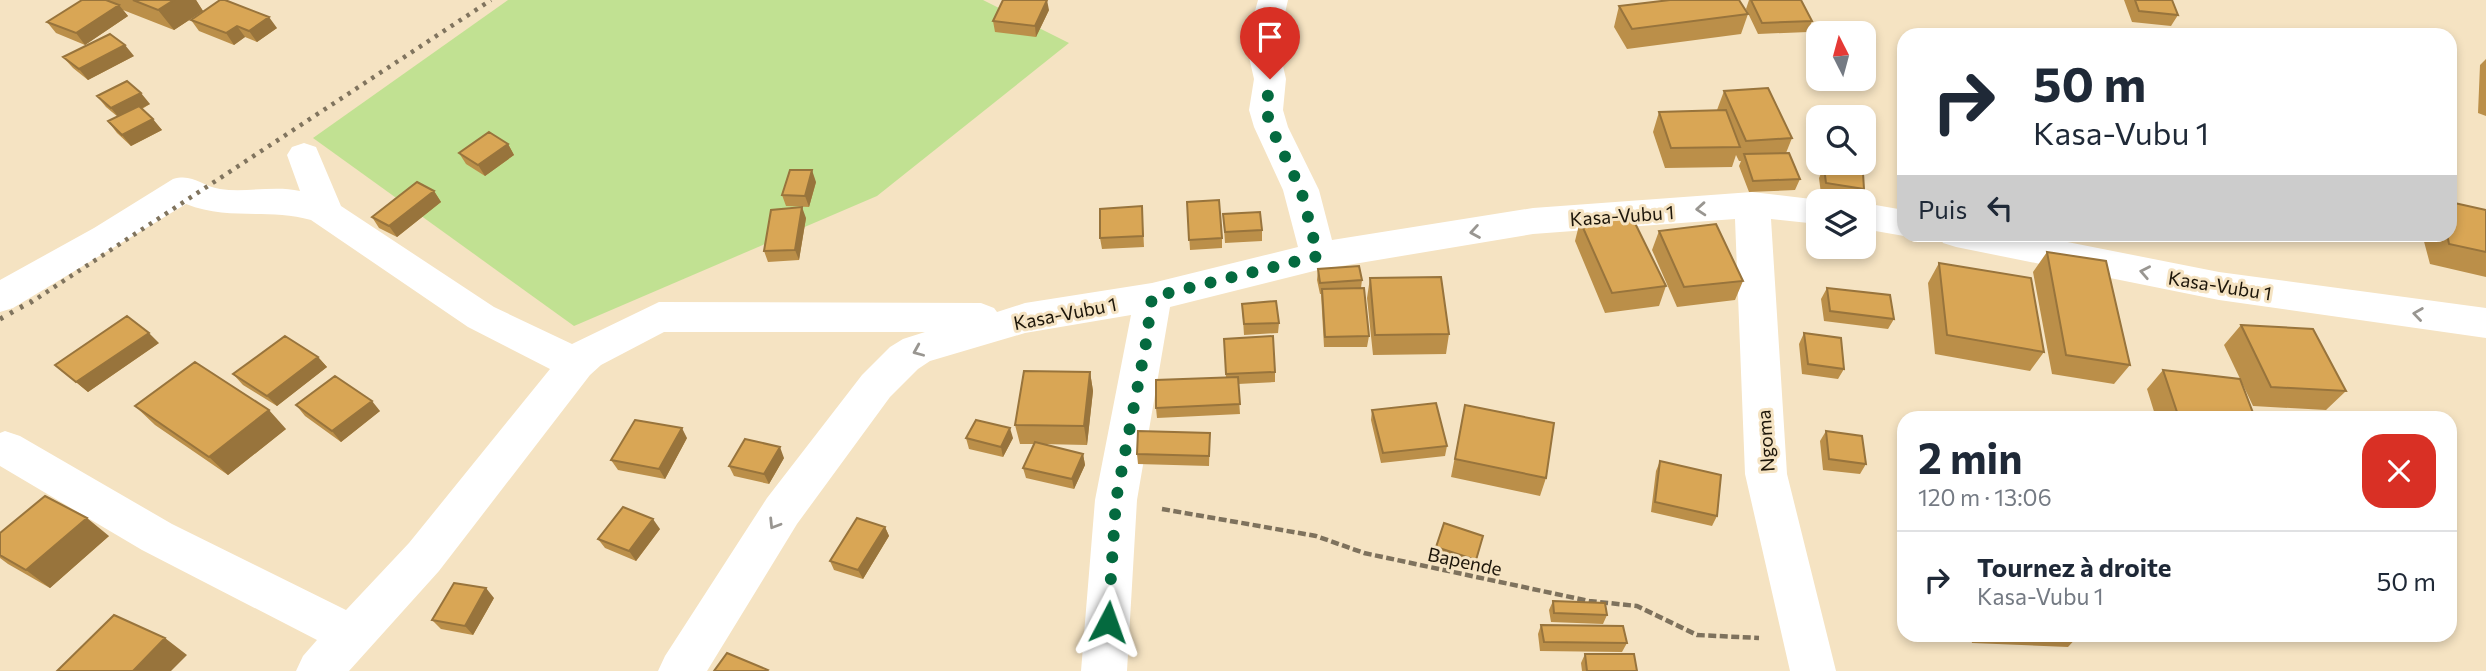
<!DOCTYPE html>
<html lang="fr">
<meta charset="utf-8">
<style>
body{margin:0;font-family:Commissioner,sans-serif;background:#f2f2f3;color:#1f2937;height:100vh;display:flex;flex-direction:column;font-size:26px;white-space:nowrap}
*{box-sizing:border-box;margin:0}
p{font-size:23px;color:#747a83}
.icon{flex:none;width:38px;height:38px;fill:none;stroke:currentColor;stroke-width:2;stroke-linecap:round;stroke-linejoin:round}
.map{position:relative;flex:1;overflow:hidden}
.details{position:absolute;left:1897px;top:411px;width:560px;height:231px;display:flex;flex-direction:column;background:#fff;border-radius:21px;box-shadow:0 4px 10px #0003}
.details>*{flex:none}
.banner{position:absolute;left:1897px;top:28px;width:560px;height:214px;border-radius:21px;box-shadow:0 4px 10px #0003;background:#fff;color:#1f2937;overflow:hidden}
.needle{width:46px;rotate:354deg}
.fabs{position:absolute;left:1806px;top:21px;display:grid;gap:14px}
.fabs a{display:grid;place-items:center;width:70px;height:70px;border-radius:14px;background:#fff;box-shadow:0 4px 10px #0003;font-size:35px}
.pin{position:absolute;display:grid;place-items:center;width:60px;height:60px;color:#fff;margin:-72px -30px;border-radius:50% 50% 50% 0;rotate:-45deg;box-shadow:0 0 7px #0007}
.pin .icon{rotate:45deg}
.me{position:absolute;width:77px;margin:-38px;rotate:4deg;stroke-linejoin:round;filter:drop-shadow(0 0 5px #0008)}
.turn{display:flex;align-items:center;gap:24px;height:147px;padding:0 21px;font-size:32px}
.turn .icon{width:91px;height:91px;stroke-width:2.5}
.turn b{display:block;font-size:49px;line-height:60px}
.then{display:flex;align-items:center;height:66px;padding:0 21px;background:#0003;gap:14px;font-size:26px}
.round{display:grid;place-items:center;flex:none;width:74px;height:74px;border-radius:21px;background:#f2f2f3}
.headline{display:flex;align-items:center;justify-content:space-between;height:119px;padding:0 21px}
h1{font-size:42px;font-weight:700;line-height:52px}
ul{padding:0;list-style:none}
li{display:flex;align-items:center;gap:21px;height:98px;padding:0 21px;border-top:2px solid #e0e1e3}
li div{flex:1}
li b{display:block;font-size:26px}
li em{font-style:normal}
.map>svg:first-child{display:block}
.green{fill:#c1e192}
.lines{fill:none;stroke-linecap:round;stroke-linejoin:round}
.path{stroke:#7e725d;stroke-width:4.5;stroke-dasharray:8 3.5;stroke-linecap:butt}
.minor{fill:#fff;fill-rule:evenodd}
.rail-far1{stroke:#80745e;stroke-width:4.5;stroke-dasharray:3.5 6;stroke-linecap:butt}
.rail{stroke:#80745e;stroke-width:5;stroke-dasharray:3.5 8;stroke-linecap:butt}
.wall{fill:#bb8f49}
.shaded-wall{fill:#98743c}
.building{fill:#d9a655;stroke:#98743c;stroke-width:2}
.oneway{stroke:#999691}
.route{stroke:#046a3f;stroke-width:12;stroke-dasharray:0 21.6}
.labels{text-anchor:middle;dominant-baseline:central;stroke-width:6;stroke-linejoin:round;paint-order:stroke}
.street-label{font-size:19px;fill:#1d160a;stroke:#f5e3c2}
</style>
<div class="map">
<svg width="2486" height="671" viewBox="0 0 2486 671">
<rect width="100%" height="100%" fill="#f5e3c2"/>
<path class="green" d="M508,0H983L1069,43L877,196L574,326L313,138Z"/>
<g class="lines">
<path class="path" d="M1162,509L1316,536L1364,553L1589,601L1637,606L1697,635L1759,638"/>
<path class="minor" d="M1258,0H1288L1278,44L1286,79L1283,110L1288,127L1319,190L1332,240L1533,208L1752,192L1828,201H1818V224L1771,219L1787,474L1836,671H1790L1745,474L1735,219L1533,234L1318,270L1170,307L1137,500L1127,671H1081L1095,500L1131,315L1025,333L930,361L918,369L890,397L797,524L707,671H658L665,656L767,498L862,375L890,347L903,339L925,332H664L601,365L590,375L439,571L349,671H296L303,656L317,640L142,550L0,466V433L5,431L20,436L172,524L346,610L409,543L550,369L468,327L311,220C268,208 229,221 186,204L13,308L0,312V280L94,228L173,179C193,173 201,186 220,189C247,193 274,185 300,191L287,155L292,147L304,143L316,147L341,206L494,307L572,344L659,302L981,303L994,308L997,312L1025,303L1152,283L1298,247L1283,190L1254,127L1249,110L1254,79L1246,44Z
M1864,203L1904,210V234H1909L1904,236L1864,229Z
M1938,234H2027L2219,272L2486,308V338L2219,300L1956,247L1943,243Z"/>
<path class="rail-far1" d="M30,303L491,0"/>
<path class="rail" d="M0,319L32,301"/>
</g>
<path class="wall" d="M82,0H196L203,11L174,30L123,10L128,16L85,45L56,33L47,22Z
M1749,0H1801L1812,21L1808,32L1758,34L1746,9Z
M2124,0H2172L2178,15L2171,26L2132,22Z
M1619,6L1748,14L1741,34L1627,49L1614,27Z
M1049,10L1036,37L995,32L993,21Z
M191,20L277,28L257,42L245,37L234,45L199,31Z
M134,56L88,80L73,68L63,57Z
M2486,59V116L2478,113L2480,65Z
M1724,91L1792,138L1786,153L1800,179L1795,190L1749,192L1739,166L1741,161H1739L1736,155L1732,167L1665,168L1653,132L1659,112L1717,110Z
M97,96L150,104L142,109L162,130L131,146L117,133L108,121L118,117L106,107Z
M1904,102V120L1899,111Z
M508,144L514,155L485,176L466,164L459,153Z
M1824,167L1864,189L1858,200L1821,194L1819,178Z
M816,182L809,207L786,206L782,195Z
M434,191L441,202L397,237L379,228L372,217Z
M1187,202L1222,238V248L1190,250Z
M1142,206L1144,247L1102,249L1100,238Z
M2486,210V277L2430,264L2422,234H2450Z
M1223,214L1262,230V241L1225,243Z
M806,218L799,260L768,262L764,251Z
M1580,221L1666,286L1659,306L1605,313L1575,241Z
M1659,231L1743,281L1735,300L1677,307L1652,250Z
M2047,252L2130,365L2114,384L2052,374L2033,272Z
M1939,263L2044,352L2030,371L1935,354L1928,283Z
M1318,269L1362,280L1361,288L1369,336L1367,347H1324L1321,294H1320L1317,280Z
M1370,278L1449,334L1446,354L1373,355L1367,298Z
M1827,288L1894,319L1888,329L1824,321L1821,299Z
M1242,304L1279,323L1278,333L1244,335Z
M2241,325L2346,391L2326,410L2253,406L2224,345Z
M1804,333L1844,369L1838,379L1802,374L1799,344Z
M1224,339L1275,372V382L1238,384L1240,414L1157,418L1156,408L1226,378Z
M159,343L88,392L55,365Z
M318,357L327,367L277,406L243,385L233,374Z
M2163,370L2255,418H2156L2147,389Z
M1090,372L1093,391L1087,445L1041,444L1083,454L1085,465L1074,489L1026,478L1023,468L1034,444H1020L1015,425Z
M296,405L380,411L341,442L305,416Z
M1465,405L1546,478L1540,496L1451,477Z
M135,406L286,429L228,475L155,425Z
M1372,410L1447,446L1445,456L1381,463L1371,420Z
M1826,431L1866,464L1860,474L1823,470L1820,441Z
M1210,433L1209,466L1138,464L1137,454Z
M687,438L665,479L618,470L611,460Z
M966,438H1013L1003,457L969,449Z
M784,458L769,484L734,476L729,466Z
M1660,461L1717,516L1712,526L1651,512L1656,471Z
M885,527L889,536L863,579L834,570L830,561Z
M660,529L636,561L605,548L598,539Z
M0,533L109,536L50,588L8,564L0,558Z
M1483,536L1474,570L1433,557L1436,547Z
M494,598L473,635L441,629L432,620Z
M1553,601L1607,615L1603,624L1551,622L1549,610Z
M1541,625L1627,643L1622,652L1540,651L1538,634Z
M1970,635H2079L2068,647L1972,643Z
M1585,654L1637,671H1582L1581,663Z"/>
<path class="shaded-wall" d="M174,0H196L203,11L174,30L158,10Z
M1047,0L1049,10L1036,37L1035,26Z
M119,5L128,16L85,45L76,33Z
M269,17L277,28L257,42L249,31Z
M237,26L245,37L234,45L226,33Z
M125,45L134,56L88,80L79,69Z
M141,93L150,104L120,119L111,108Z
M153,119L162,130L131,146L122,135Z
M508,144L514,155L485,176L478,165Z
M812,170L816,182L809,207L805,196Z
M434,191L441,202L397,237L389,226Z
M802,207L806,218L799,260L795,250Z
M149,333L159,343L88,392L76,382Z
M318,357L327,367L277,406L267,396Z
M1090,372L1093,391L1087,445L1084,426Z
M372,401L380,411L341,442L332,431Z
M269,410L286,429L228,475L209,457Z
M682,428L687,438L665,479L659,469Z
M1010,428L1013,438L1003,457L1001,447Z
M780,447L784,458L769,484L764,474Z
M1083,454L1085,465L1074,489L1072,479Z
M87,518L109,536L50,588L26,570Z
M653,519L660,529L636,561L629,551Z
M885,527L889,536L863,579L858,570Z
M486,588L494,598L473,635L465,626Z
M165,638L187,655L171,671H133Z"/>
<path class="building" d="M82,0H106L119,5L76,33L47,22Z
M133,0H174L158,10Z
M220,0H225L269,17L249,31L237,26L226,33L191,20Z
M1003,0H1047L1035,26L993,21Z
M1670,0H1739L1748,14L1632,29L1619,6Z
M1751,0H1801L1812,21L1762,23Z
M2135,0H2172L2178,15L2139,11Z
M110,34L125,45L79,69L63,57Z
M127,81L141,93L111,108L97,96Z
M1768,88L1792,138L1746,141L1724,91Z
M139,106L153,119L122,135L108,121Z
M1726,110L1740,147L1671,148L1659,112Z
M489,132L508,144L478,165L459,153Z
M1789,153L1800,179L1753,181L1744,154Z
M1824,167L1863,173L1864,189L1826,183Z
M790,170H812L805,196L782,195Z
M417,182L434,191L389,226L372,217Z
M1219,200L1222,238L1189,240L1187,202Z
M2450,202L2486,210V252L2449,244L2447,234H2450Z
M1142,206L1143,236L1100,238V209Z
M802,207L795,250L764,251L771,210Z
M1260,212L1262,230L1225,232L1223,214Z
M1631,215L1666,286L1612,293L1580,221Z
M1716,224L1743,281L1684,287L1659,231Z
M2047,252L2106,261L2130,365L2066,355Z
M1939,263L2031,278L2044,352L1947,335Z
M1359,266L1362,280L1320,283L1318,269Z
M1441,277L1449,334L1375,335L1370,278Z
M1364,288L1369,336L1325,337L1322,289Z
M1827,288L1890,295L1894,319L1830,311Z
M1276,301L1279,323L1244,324L1242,304Z
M127,316L149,333L76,382L55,365Z
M2241,325L2313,329L2346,391L2271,387Z
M1804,333L1841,338L1844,369L1808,364Z
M285,336L318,357L267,396L233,374Z
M1273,336L1275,372L1226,374L1224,339Z
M195,362L269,410L209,457L135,406Z
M2163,370L2240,379L2255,418H2179Z
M1024,371L1090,372L1084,426L1015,425Z
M335,376L372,401L332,431L296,405Z
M1238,377L1240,404L1156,408V380Z
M1436,403L1447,446L1383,453L1372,410Z
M1465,405L1554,423L1546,478L1455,459Z
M635,420L682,428L659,469L611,460Z
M976,420L1010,428L1001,447L966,438Z
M1138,431L1210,433L1209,456L1137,454Z
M1826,431L1862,436L1866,464L1829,459Z
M745,439L780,447L764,474L729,466Z
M1035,442L1083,454L1072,479L1023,468Z
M1660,461L1721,475L1717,516L1655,502Z
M45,496L87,518L26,570L0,555V533Z
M623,507L653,519L629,551L598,539Z
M857,518L885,527L858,570L830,561Z
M1444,523L1483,536L1476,560L1436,547Z
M454,583L486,588L465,626L432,620Z
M1553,601L1605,603L1607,615L1554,613Z
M114,615L165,638L133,671H57Z
M1541,625L1623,626L1627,643L1544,642Z
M727,653L768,670L767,671H714Z
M1585,654H1634L1637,671H1587Z"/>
<defs><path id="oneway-chevron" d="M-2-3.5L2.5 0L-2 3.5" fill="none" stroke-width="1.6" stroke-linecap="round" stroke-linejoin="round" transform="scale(1.75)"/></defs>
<g class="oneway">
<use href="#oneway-chevron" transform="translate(1701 209) rotate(176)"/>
<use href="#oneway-chevron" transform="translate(1475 232) rotate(170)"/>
<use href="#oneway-chevron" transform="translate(2145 272) rotate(-169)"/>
<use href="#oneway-chevron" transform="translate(2418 314) rotate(-172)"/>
<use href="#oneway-chevron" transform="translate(918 351) rotate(157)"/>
<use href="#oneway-chevron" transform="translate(774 524) rotate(122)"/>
</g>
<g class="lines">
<path class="route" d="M1108,622L1116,500L1146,343L1152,297L1318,256L1301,190L1271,127L1266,110L1270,79"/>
</g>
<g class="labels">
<g class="street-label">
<text transform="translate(1622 215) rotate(-4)">Kasa-Vubu 1</text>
<text transform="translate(2220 285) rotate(9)">Kasa-Vubu 1</text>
<text transform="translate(1065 313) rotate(-11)">Kasa-Vubu 1</text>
<text transform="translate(1765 441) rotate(-94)">Ngoma</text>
<text transform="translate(1465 561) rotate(12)">Bapende</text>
</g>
</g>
</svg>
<div class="fabs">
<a><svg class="needle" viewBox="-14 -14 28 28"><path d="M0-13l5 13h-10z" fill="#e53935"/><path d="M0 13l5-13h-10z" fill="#747a83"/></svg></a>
<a><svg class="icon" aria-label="search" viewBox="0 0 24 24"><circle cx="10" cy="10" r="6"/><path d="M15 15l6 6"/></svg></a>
<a><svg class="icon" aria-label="layers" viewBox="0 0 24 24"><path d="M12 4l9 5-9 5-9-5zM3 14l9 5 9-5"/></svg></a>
</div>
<div class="pin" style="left:1270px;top:79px;background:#d93025"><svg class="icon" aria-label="arrive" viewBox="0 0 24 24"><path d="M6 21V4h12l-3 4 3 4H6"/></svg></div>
<svg class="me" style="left:1108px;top:622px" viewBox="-20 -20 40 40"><path d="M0-17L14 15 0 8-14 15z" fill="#046a3f" stroke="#fff" stroke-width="4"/></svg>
<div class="banner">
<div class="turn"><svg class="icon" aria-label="right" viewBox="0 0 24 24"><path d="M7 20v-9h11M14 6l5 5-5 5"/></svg><div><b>50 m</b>Kasa-Vubu 1</div></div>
<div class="then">Puis<svg class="icon" aria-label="left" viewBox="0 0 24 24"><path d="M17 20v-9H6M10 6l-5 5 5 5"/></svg></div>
</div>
<section class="details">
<div class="headline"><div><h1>2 min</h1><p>120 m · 13:06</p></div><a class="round" style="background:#d93025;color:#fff"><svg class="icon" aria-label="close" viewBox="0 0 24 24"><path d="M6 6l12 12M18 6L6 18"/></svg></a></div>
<ul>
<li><svg class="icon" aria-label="right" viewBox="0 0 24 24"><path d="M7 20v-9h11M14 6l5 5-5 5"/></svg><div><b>Tournez à droite</b><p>Kasa-Vubu 1</p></div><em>50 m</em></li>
</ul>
</section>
</div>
